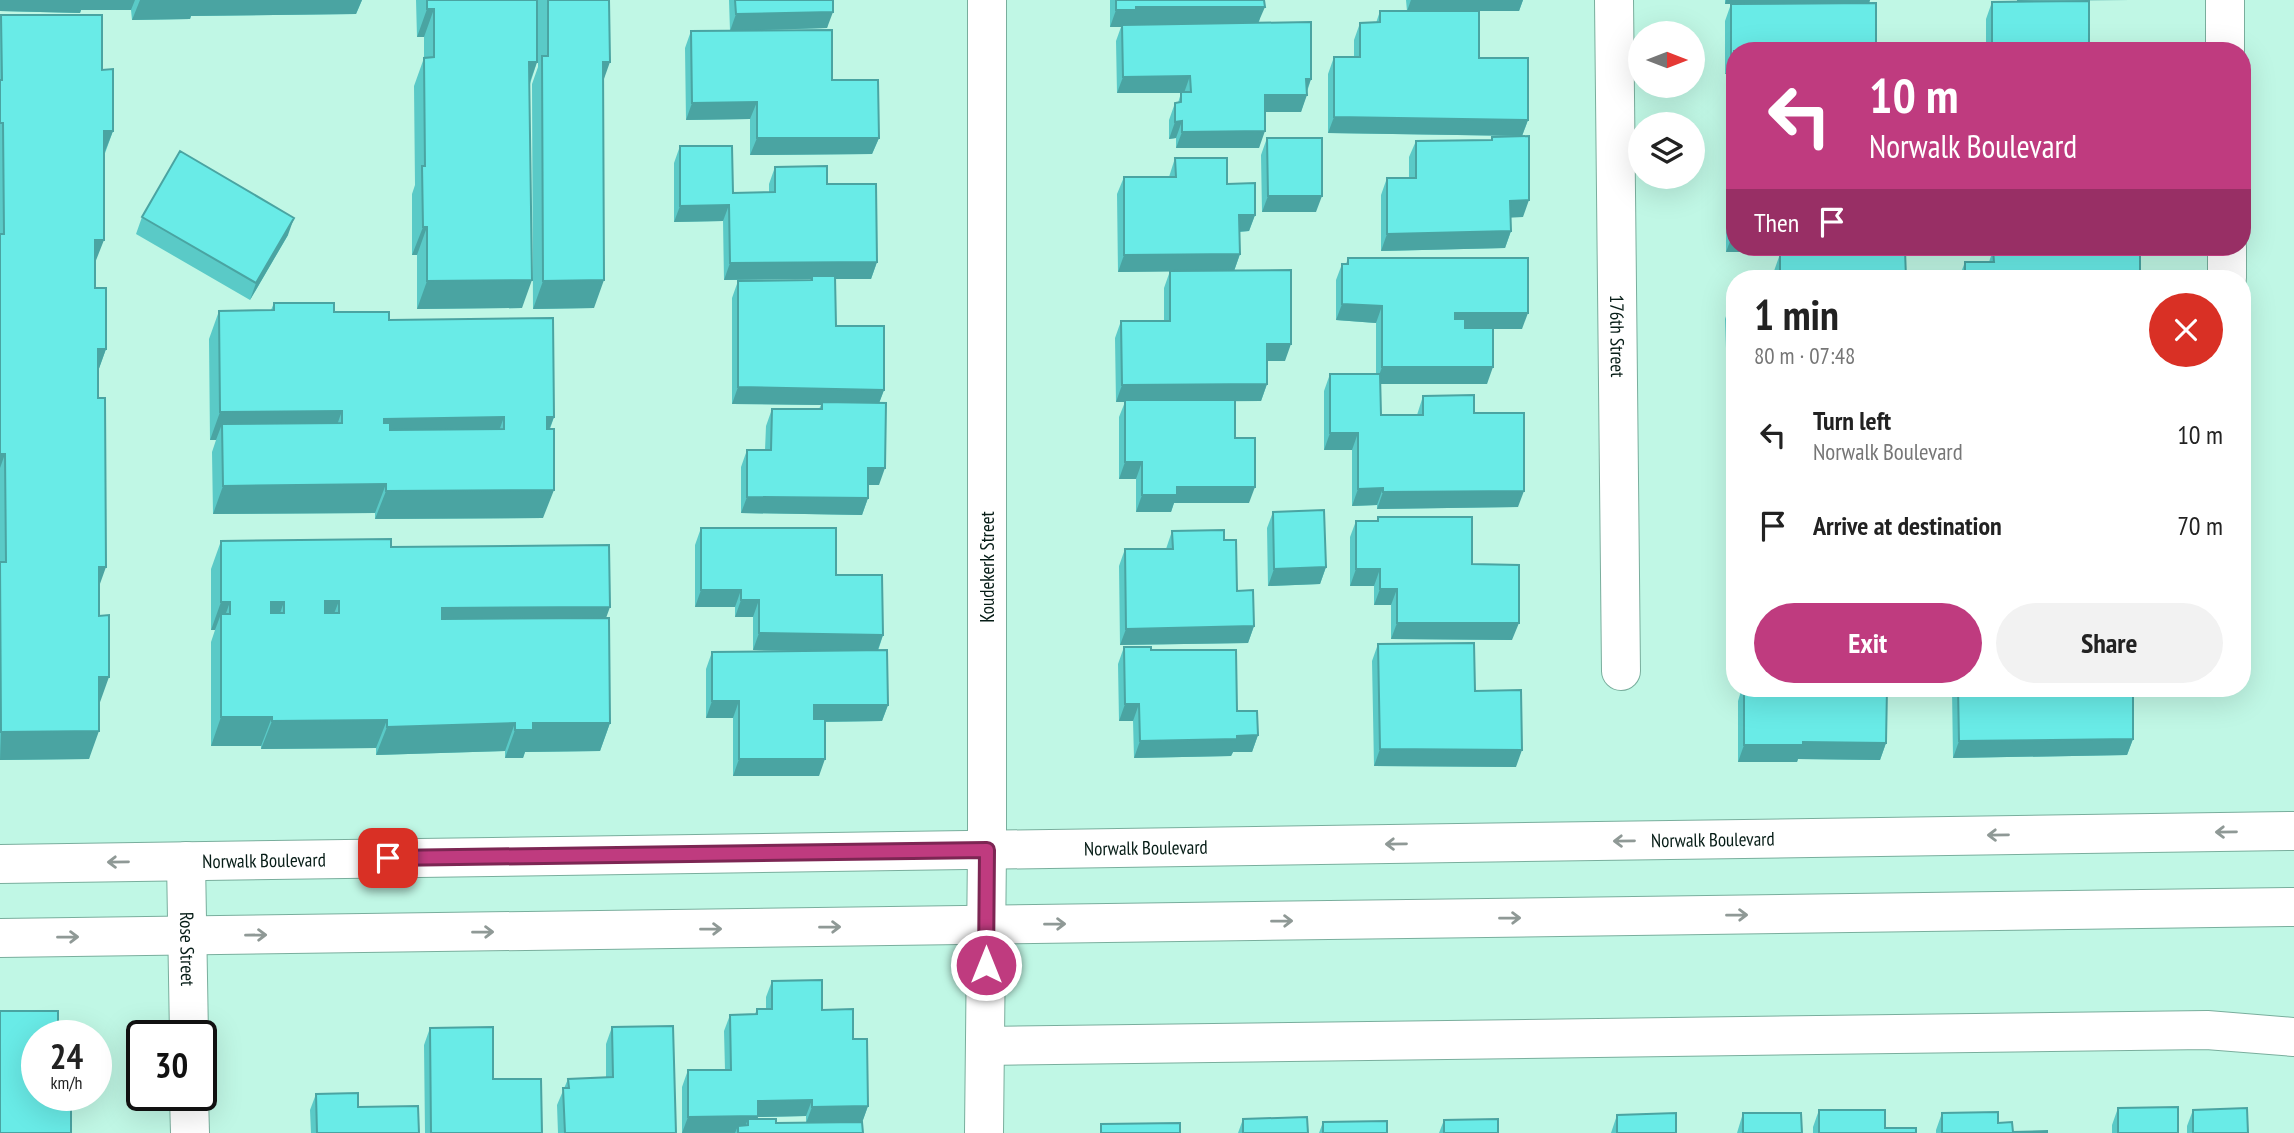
<!DOCTYPE html>
<meta charset="utf-8">
<style>
body{margin:0;font-family:"PT Sans Narrow",sans-serif;background:#f2f2f2;color:#222;height:100vh;display:flex;flex-direction:column;font-size:26px;white-space:nowrap}
*{box-sizing:border-box;margin:0}
p{font-size:23px;color:#767676}
.icon{flex:none;width:38px;height:38px;fill:none;stroke:currentColor;stroke-width:2;stroke-linecap:round;stroke-linejoin:round}
.map{position:relative;flex:1;overflow:hidden}
.side{position:absolute;left:1726px;top:270px;width:525px;height:427px;display:flex;flex-direction:column;background:#fff;border-radius:28px;box-shadow:0 7px 28px #0002}
.side>*{flex:none}
.hud{position:absolute;left:1726px;top:42px;width:525px;height:214px;border-radius:28px;box-shadow:0 7px 28px #0002;background:#bf3b7f;color:#fff;overflow:hidden}
.needle{width:46px;rotate:90deg}
.controls{position:absolute;left:1628px;top:21px;display:grid;gap:14px}
.controls a{display:grid;place-items:center;width:77px;height:77px;border-radius:50%;background:#fff;box-shadow:0 7px 28px #0002;font-size:35px}
.speed{position:absolute;left:21px;top:1020px;display:flex;gap:14px;font-size:35px;font-weight:700;text-align:center}
.speed>*{display:grid;place-content:center;width:91px;height:91px;border-radius:50%;background:#fff;box-shadow:0 7px 28px #0002;line-height:1}
.speed small{font-size:18px;font-weight:400}
.speed .limit{border:4px solid #111;border-radius:10px;background:#fff;color:#111}
.pin{position:absolute;display:grid;place-items:center;width:60px;height:60px;color:#fff;margin:-30px;border-radius:14px;box-shadow:0 4px 10px #0006}
.me{position:absolute;width:77px;margin:-38px;rotate:0deg;stroke-linejoin:round;filter:drop-shadow(0 0 5px #0008)}
.turn{display:flex;align-items:center;gap:24px;height:147px;padding:0 28px;font-size:32px}
.turn .icon{width:91px;height:91px;stroke-width:2.5}
.turn b{display:block;font-size:49px;line-height:60px}
.then{display:flex;align-items:center;height:66px;padding:0 28px;background:#0003;gap:14px;font-size:26px}
.round{display:grid;place-items:center;flex:none;width:74px;height:74px;border-radius:37px;background:#f2f2f2}
.summary{display:flex;align-items:center;justify-content:space-between;height:119px;padding:0 28px}
h1{font-size:42px;font-weight:800;line-height:52px}
.action{display:flex;gap:14px;margin-top:auto;padding:14px 28px}
.action a{flex:1;height:80px;border-radius:42px;background:#bf3b7f;color:#fff;font-size:28px;font-weight:800;line-height:80px;text-align:center}
.action a+a{background:#f2f2f2;color:#222}
ul{padding:0;list-style:none}
li{display:flex;align-items:center;gap:21px;height:91px;padding:0 28px}
li div{flex:1}
li b{display:block;font-size:26px}
li em{font-style:normal}
.map>svg:first-child{display:block}
.lines{fill:none;stroke-linecap:round;stroke-linejoin:round}
.street-casing{stroke:#79ae9d;stroke-width:40}
.secondary-casing{stroke:#79ae9d;stroke-width:40}
.street{stroke:#fff;stroke-width:38}
.secondary{stroke:#fff;stroke-width:38}
.wall{fill:#5acac7;fill-rule:evenodd}
.shaded-wall{fill:#4aa4a2}
.building{fill:#69ebe7;stroke:#4aa4a2;stroke-width:2;fill-rule:evenodd}
.oneway{stroke:#8f9996}
.route-casing{stroke:#7c2653;stroke-width:18}
.route{stroke:#bf3b7f;stroke-width:12}
.labels{text-anchor:middle;dominant-baseline:central;stroke-width:7;stroke-linejoin:round;paint-order:stroke}
.street-label{font-size:19px;fill:#061c16;stroke:#fff}
</style>
<div class="map">
<svg width="2294" height="1133" viewBox="0 0 2294 1133">
<rect width="100%" height="100%" fill="#c0f7e5"/>
<g class="lines">
<g class="street-casing">
<g id="street">
<path id="s1" d="M1614,0L1621,671"/>
<path d="M2225,0V51"/>
<path d="M2227,247V278"/>
<path id="s2" d="M186,861L189,1036"/>
<path d="M985,1046L2207,1030L2294,1037"/>
<path d="M189,1096L190,1133"/>
<path d="M984,1133L987,850V0"/>
</g>
</g>
<g class="secondary-casing">
<g id="secondary">
<path id="s3" d="M0,864L2294,831"/>
<path d="M0,938L2294,907"/>
</g>
</g>
<use href="#street" class="street"/>
<use href="#secondary" class="secondary"/>
</g>
<path class="wall" d="M0,0H362L356,14L191,16L190,19L132,20L131,10H81L80,13L0,11Z
M416,0H537V62L530,84L522,308L417,309V255H412V194L415,185L414,86L424,58V37H417Z
M538,0H609L604,79L594,308L533,309L532,84L538,67Z
M729,0H833L827,28L730,31Z
M1110,0H1264L1259,22L1311,79L1301,112H1265L1259,148H1176V138L1169,139V120L1175,103H1178L1181,93H1117L1116,41L1121,27H1110Z
M1406,0H1523L1519,11H1479V58L1528,120L1522,136L1328,133V74L1334,57H1354V40L1360,23H1376L1380,11H1407Z
M1725,0H1870L1869,3L1734,51L1725,74V21L1731,4H1725Z
M1992,2L2089,50L2138,51H1986V19Z
M1,15L102,70L113,131L104,156L95,264V288L106,349L98,371L99,704L89,759L0,760V19Z
M691,31L832,80L879,138L872,154L750,155V119L686,120L685,48Z
M1492,137L1523,217H1511V231L1505,248L1381,251V195L1387,178H1409V157L1416,141L1491,140Z
M1267,138L1316,212H1262L1261,155Z
M680,146L733,193L769,192V184L775,167L827,184L877,262L871,279H835L836,326L884,390L879,403V485H868V498L862,515L741,513V467L747,450H765L766,426L772,409H819L821,405L732,404V298L738,281L810,280L811,279L724,280L723,221L674,222V163Z
M1175,158L1227,184L1255,215L1249,231L1240,232V254L1234,271L1285,361H1267V384L1261,401H1235V438L1249,503H1174L1171,512H1136V479H1119V417L1125,402H1116L1115,338L1121,321H1164V288L1170,271L1118,272L1117,194L1124,177H1169Z
M1732,159L1734,247H1880L1878,251L1906,278H1774V271L1780,254L1826,252H1726V176Z
M142,217L288,235L250,300L136,234Z
M1993,250L2140,278H1959L1965,262H1989Z
M1348,258L1522,329H1493L1487,384H1380L1381,415H1417L1423,396L1474,413L1518,507L1377,509V505L1352,506V450H1324V391L1330,374H1376V323L1336,320V280L1342,264H1346Z
M1731,302H1734V377H1727L1725,319Z
M274,303L389,320L554,417L550,429L543,518L375,519V513L213,514L212,452L216,440H210L209,339L219,311L271,310Z
M1733,381L1734,458H1728L1727,398Z
M1273,512L1326,567L1320,584L1268,586L1267,528Z
M1378,517L1472,564L1512,640L1391,639V605H1374V586H1350V537L1356,521H1377Z
M701,528L836,575L883,635L878,651L888,705L882,721L825,722L819,776H733V718H706V669L712,652L820,651L753,650V617H735V607H695V545Z
M1172,531L1224,540L1237,591L1254,626L1248,643L1120,645L1119,566L1125,549H1166Z
M221,541L391,547L606,618L610,723L600,751L525,752L523,758H505V751L376,755V748L261,749V746H211V642L215,630H211V569Z
M1378,644L1475,691L1516,767L1374,766L1372,661Z
M1124,647L1151,650L1237,711L1258,735L1252,752H1233L1231,756L1134,758L1133,721H1119L1118,664Z
M1742,688H1906V689H1887L1886,743L1880,760L1798,759L1797,762H1738V701Z
M1953,688H2133V739L2127,755L1953,758L1952,690Z
M772,981L822,1010L853,1039L868,1106L862,1122L863,1133H682V1087L688,1070H725L724,1031L730,1015L755,1014L757,1009H766V997ZM806,1116V1123H776L757,1119L758,1117Z
M612,1027L676,1133H558L557,1105L568,1079L606,1077V1044Z
M430,1028L493,1079L542,1133H425L424,1045Z
M316,1094L358,1107L419,1133H311L310,1110Z
M2118,1108L2178,1133H2112V1125Z
M1819,1110L1885,1128L1916,1133H1813V1127Z
M2193,1110L2248,1133H2187V1126Z
M1743,1113L1802,1133H1737Z
M1942,1113L2013,1132L2047,1133H1936V1130Z
M1617,1115L1676,1133H1611Z
M1243,1119L1308,1133H1238Z
M1444,1120L1498,1133H1439Z
M1323,1122L1387,1133H1319Z"/>
<path class="shaded-wall" d="M0,0H135L131,10H81L80,13L0,11Z
M140,0H362L356,14L191,16L190,19L132,20Z
M1411,0H1523L1519,11H1407Z
M1726,0H1870L1869,3L1725,4Z
M2017,0H2131L2017,1Z
M1136,7H1265L1258,23L1122,25L1121,27H1110L1116,10Z
M427,9H434L424,37H417Z
M833,12L827,28L730,31L736,14Z
M1731,58H1734V74H1725Z
M529,62H537L527,90Z
M603,62H610L600,90Z
M1190,76L1184,93H1117L1123,77Z
M1306,79H1311L1305,95H1307L1301,112H1259L1265,95Z
M757,102L750,119L686,120L692,103Z
M1334,117L1528,120L1522,136L1328,133Z
M1182,121L1176,138L1169,139L1175,122Z
M104,131H113L102,159Z
M1265,131L1259,148H1176L1182,132Z
M757,138H879L872,154L750,155Z
M1268,196H1322L1316,212H1262Z
M1529,200L1523,217L1504,218L1510,201Z
M729,205L723,221L674,222L680,206Z
M1239,215H1255L1249,231L1233,232Z
M294,218L288,235L250,300L256,283Z
M423,227H427L417,255H412Z
M1511,231L1505,248L1381,251L1387,234Z
M1732,236H1734V247H1880L1878,252H1726Z
M95,240H104L93,268Z
M1240,254L1234,271L1118,272L1124,255Z
M877,262L871,279H812V276L811,279L724,280L730,263Z
M532,280L522,308L417,309L427,281Z
M604,280L594,308L533,309L543,281Z
M1342,304L1382,306L1376,323L1336,320Z
M1455,313H1528L1522,329H1449Z
M1267,344H1291L1285,361H1261Z
M98,349H106L96,377Z
M1733,360H1734V377H1727Z
M1382,367H1493L1487,384H1376Z
M1267,384L1261,401L1116,402L1122,385Z
M738,387L884,390L878,406L822,402L821,405L732,404Z
M342,411L332,439L222,424L216,440H210L220,412Z
M504,417L494,445L374,447L384,419Z
M547,417H554L543,445Z
M1330,433H1358L1352,450H1324Z
M1734,442V458H1728Z
M0,454H5L0,468Z
M1125,462H1142L1136,479H1119Z
M868,468H885L879,485H862Z
M386,484L375,513L213,514L223,486Z
M1177,487H1255L1249,503H1174L1171,512H1136L1142,495Z
M1383,488L1377,505L1352,506L1358,489Z
M554,490L543,518L375,519L386,491Z
M1524,491L1518,507L1377,509L1383,492Z
M747,497L868,498L862,515L741,513Z
M99,567H106L96,595Z
M1326,567L1320,584L1268,586L1274,569Z
M1356,569H1380L1374,586H1350Z
M1380,589H1397L1391,605H1374Z
M701,590H741L735,607H695Z
M741,600H759L753,617H735Z
M325,601H339L328,629H315Z
M221,602H230L221,627V614L215,630H211Z
M271,602H284L274,630H261Z
M610,607L600,635L431,636L442,608Z
M1397,623H1519L1512,640L1391,639Z
M1254,626L1248,643L1120,645L1126,629Z
M759,633L883,635L877,652L753,650Z
M99,677H109L99,705Z
M1882,688H1906V689H1881Z
M712,701H739L733,718H706Z
M1125,704H1139L1133,721H1119Z
M814,705H888L882,721L807,722Z
M221,717H272L261,746H211Z
M387,720L376,748L261,749L272,721Z
M515,723L505,751L376,755L387,727Z
M533,723H610L600,751L525,752L523,758H505L515,730Z
M99,731L89,759L0,760L1,732Z
M1258,735L1252,752H1233L1231,756L1134,758L1140,741Z
M2133,739L2127,755L1953,758L1959,741Z
M1803,742L1886,743L1880,760L1798,759L1797,762H1738L1744,745Z
M1380,749L1522,750L1516,767L1374,766Z
M739,759H825L819,776H733Z
M812,1100L806,1116L758,1117L752,1133L748,1125V1119L743,1133L738,1126L735,1133H682L688,1117L758,1101Z
M868,1106L862,1123H806L812,1107Z"/>
<path class="building" d="M427,0H537V62H529L532,280L427,281V227H423L422,166H425L424,58L434,57V9H427Z
M548,0H609L610,62H603L604,280L543,281L542,56H548Z
M735,0H833V12L736,14Z
M1116,0H1264L1265,7H1136V10H1116Z
M2089,1V50L2138,49V51H1992V2Z
M1876,3V51H1734V58H1731V4Z
M1380,11H1479V58H1528V120L1334,117V57H1360V23L1380,22Z
M1,15H102V70L113,69V131H104V240H95V288H106V349H98V398H105L106,567H99V616L109,615V677H99V731L1,732L0,562H6L5,454H0V234H4L3,123H0V80H2Z
M1311,22V79H1306L1307,95H1265V131L1182,132V121L1175,122V103L1181,102V92H1191L1190,76L1123,77L1122,25Z
M832,30V80H878L879,138H757V102L692,103L691,31Z
M1529,136V200L1510,201L1511,231L1387,234V178H1416V141L1492,140V137Z
M1267,138H1322V196H1268Z
M680,146H732L733,193L775,192V167L827,166V184H876L877,262L730,263L729,205L680,206Z
M180,151L294,218L256,283L142,217Z
M1175,158H1227V184L1255,183V215H1239L1240,254L1124,255V177H1176Z
M1732,159H1734V236H1732Z
M2140,249V278H1965V262H1994L1993,250Z
M1905,250L1906,278H1780V254Z
M1348,258H1528V313H1455V319H1465V328H1493V367H1382V306L1342,304V264H1348Z
M1291,270V344H1267V384L1122,385L1121,321H1170V271Z
M812,276H835L836,326H884V390L738,387V281L812,280Z
M1731,302H1734V360H1733Z
M274,303H334V312H389V320L553,318L554,417H547V429H554V490L386,491V484L223,486L222,424L342,423V411L220,412L219,311L274,310ZM504,417V429L390,430V423H384V419Z
M1330,374H1380L1381,415H1423V396L1474,395V413H1524V491L1383,492V488L1358,489V433H1330Z
M1125,400H1235V438H1255V487H1177V495H1142V462H1125Z
M822,402L886,403L885,468H868V498L747,497V450H771L772,409H822Z
M1324,510L1326,567L1274,569L1273,512Z
M1378,517H1472V564L1519,565V623H1397V589H1380V569H1356V521H1378Z
M701,528H836V575H882L883,635L759,633V600H741V590H701Z
M1224,530V540H1236L1237,591L1253,590L1254,626L1126,629L1125,549H1173L1172,531Z
M391,539V547L609,545L610,607L442,608V619L609,618L610,723H533V730H515V723L387,727V720L272,721V717H221V614H230V602H221V541ZM325,601H339V613H325ZM271,602H284V613H271Z
M1474,643L1475,691L1521,690L1522,750L1380,749L1378,644Z
M1124,647H1151V650H1236L1237,711H1257L1258,735L1237,736V739L1140,741L1139,704H1125Z
M887,650L888,705H814V719H825V759H739V701H712V652Z
M1744,688H1887L1886,743L1803,742V745H1744Z
M1958,688H2133V739L1959,741Z
M822,980V1010L853,1009V1039H867L868,1106L812,1107V1100L758,1101V1116L688,1117V1070H731L730,1015L757,1014V1009H772V981Z
M0,1011H58V1036H37V1096H71V1133H0Z
M673,1026L676,1133H565L563,1088H569L568,1079L613,1077L612,1027Z
M493,1027V1079H541L542,1133H431L430,1028Z
M358,1093V1107L418,1106L419,1133H317L316,1094Z
M2178,1107V1133H2118V1108Z
M2247,1108L2248,1133H2193V1110Z
M1819,1110H1885V1128H1916V1133H1819Z
M1998,1112V1123L2012,1122L2013,1132L2047,1131V1133H1942V1113Z
M1676,1113V1133H1617V1115Z
M1743,1113H1801L1802,1133H1743Z
M1307,1117L1308,1133H1243V1119Z
M748,1119H776V1123L862,1122L863,1133H738V1126L748,1125Z
M1498,1119V1133H1444V1120Z
M1387,1121V1133H1323V1122Z
M1180,1123V1133H1101V1124Z"/>
<defs><path id="oneway-shaft" d="M-6 0H5M1.5-3L5.5 0L1.5 3" fill="none" stroke-width="1.6" stroke-linecap="round" stroke-linejoin="round" transform="scale(1.75)"/></defs>
<g class="oneway">
<use href="#oneway-shaft" transform="translate(2226 832) rotate(179)"/>
<use href="#oneway-shaft" transform="translate(1998 835) rotate(179)"/>
<use href="#oneway-shaft" transform="translate(1624 841) rotate(179)"/>
<use href="#oneway-shaft" transform="translate(1396 844) rotate(179)"/>
<use href="#oneway-shaft" transform="translate(118 862) rotate(179)"/>
<use href="#oneway-shaft" transform="translate(1737 915) rotate(-1)"/>
<use href="#oneway-shaft" transform="translate(1510 918) rotate(-1)"/>
<use href="#oneway-shaft" transform="translate(1282 921) rotate(-1)"/>
<use href="#oneway-shaft" transform="translate(1055 924) rotate(-1)"/>
<use href="#oneway-shaft" transform="translate(830 927) rotate(-1)"/>
<use href="#oneway-shaft" transform="translate(711 929) rotate(-1)"/>
<use href="#oneway-shaft" transform="translate(483 932) rotate(-1)"/>
<use href="#oneway-shaft" transform="translate(256 935) rotate(-1)"/>
<use href="#oneway-shaft" transform="translate(68 937) rotate(-1)"/>
</g>
<g class="lines">
<g class="route-casing">
<path id="route" d="M388,858L987,850L986,965"/>
</g>
<use href="#route" class="route"/>
</g>
<g class="labels">
<g class="street-label">
<text stroke="none"><textPath href="#s1" startOffset="336">176th Street</textPath></text>
<text transform="translate(987 567) rotate(-90)">Koudekerk Street</text>
<text stroke="none"><textPath href="#s3" startOffset="1713">Norwalk Boulevard</textPath></text>
<text stroke="none"><textPath href="#s3" startOffset="1146">Norwalk Boulevard</textPath></text>
<text stroke="none"><textPath href="#s3" startOffset="264">Norwalk Boulevard</textPath></text>
<text stroke="none"><textPath href="#s2" startOffset="88">Rose Street</textPath></text>
</g>
</g>
</svg>
<div class="controls">
<a><svg class="needle" viewBox="-14 -14 28 28"><path d="M0-13l5 13h-10z" fill="#e53935"/><path d="M0 13l5-13h-10z" fill="#767676"/></svg></a>
<a><svg class="icon" aria-label="layers" viewBox="0 0 24 24"><path d="M12 4l9 5-9 5-9-5zM3 14l9 5 9-5"/></svg></a>
</div>
<div class="speed"><div>24<small>km/h</small></div><div class="limit">30</div></div>
<div class="pin" style="left:388px;top:858px;background:#d93025"><svg class="icon" aria-label="arrive" viewBox="0 0 24 24"><path d="M6 21V4h12l-3 4 3 4H6"/></svg></div>
<svg class="me" style="left:986px;top:965px" viewBox="-20 -20 40 40"><circle r="17" fill="#bf3b7f" stroke="#fff" stroke-width="3"/><path d="M0-11L8 9 0 5-8 9z" fill="#fff"/></svg>
<div class="hud">
<div class="turn"><svg class="icon" aria-label="left" viewBox="0 0 24 24"><path d="M17 20v-9H6M10 6l-5 5 5 5"/></svg><div><b>10 m</b>Norwalk Boulevard</div></div>
<div class="then">Then<svg class="icon" aria-label="arrive" viewBox="0 0 24 24"><path d="M6 21V4h12l-3 4 3 4H6"/></svg></div>
</div>
<section class="side">
<div class="summary"><div><h1>1 min</h1><p>80 m · 07:48</p></div><a class="round" style="background:#d93025;color:#fff"><svg class="icon" aria-label="close" viewBox="0 0 24 24"><path d="M6 6l12 12M18 6L6 18"/></svg></a></div>
<ul>
<li><svg class="icon" aria-label="left" viewBox="0 0 24 24"><path d="M17 20v-9H6M10 6l-5 5 5 5"/></svg><div><b>Turn left</b><p>Norwalk Boulevard</p></div><em>10 m</em></li>
<li><svg class="icon" aria-label="arrive" viewBox="0 0 24 24"><path d="M6 21V4h12l-3 4 3 4H6"/></svg><div><b>Arrive at destination</b></div><em>70 m</em></li>
</ul>
<div class="action"><a>Exit</a><a>Share</a></div>
</section>
</div>
